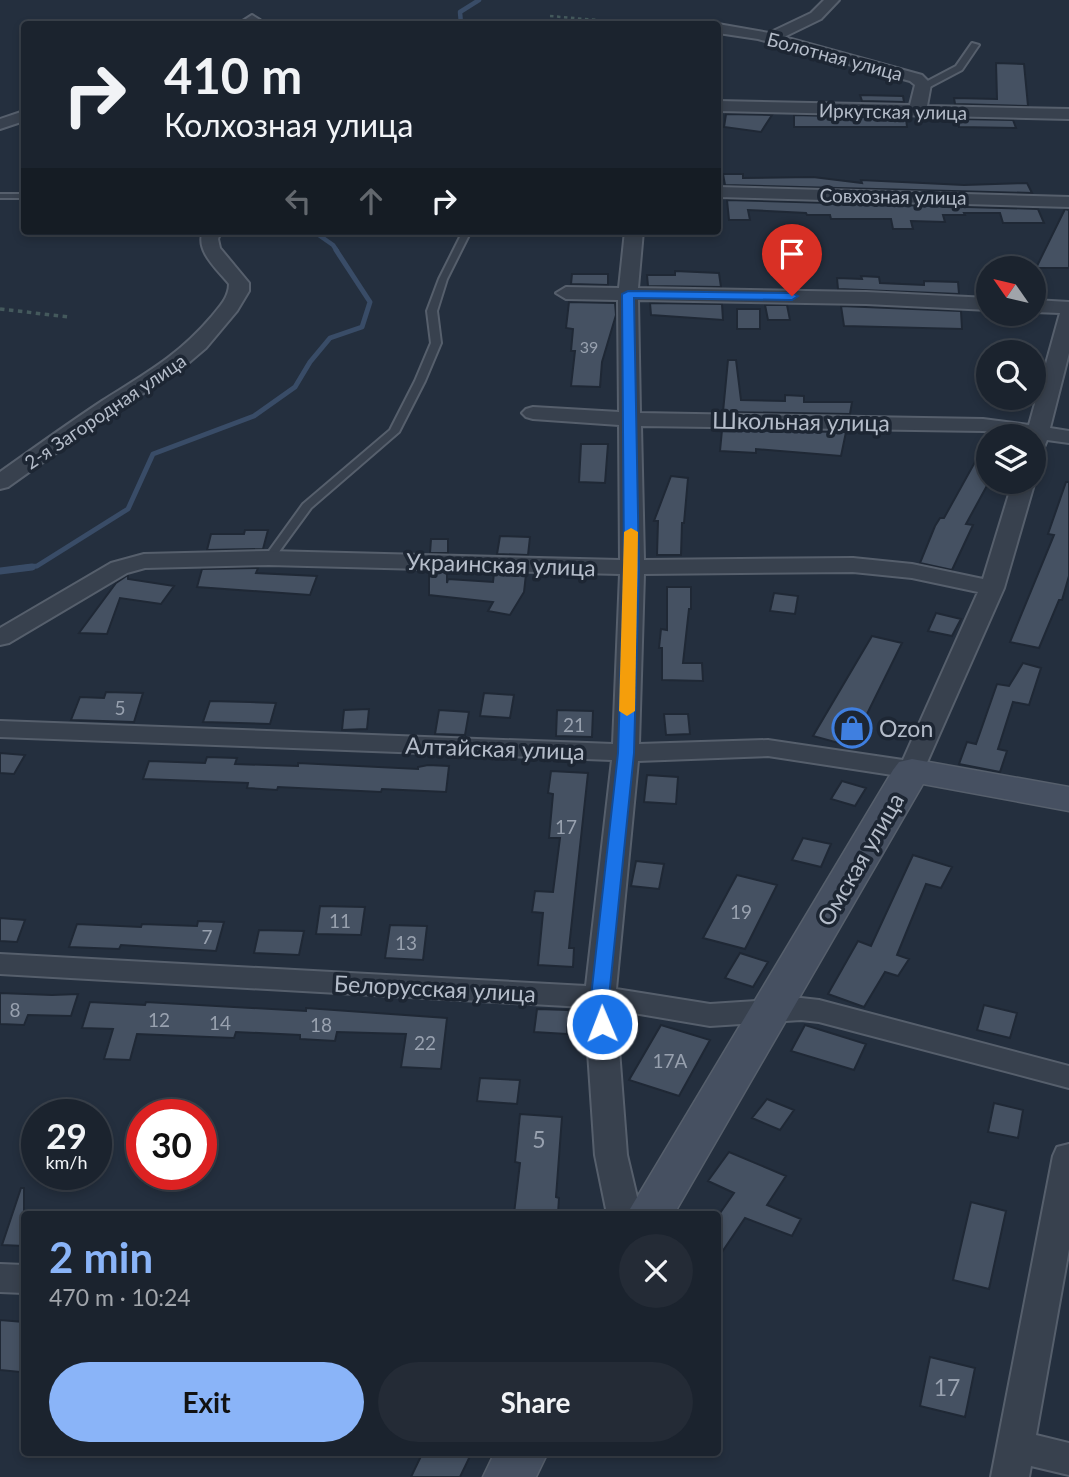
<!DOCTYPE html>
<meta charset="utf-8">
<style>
body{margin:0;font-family:Lato,sans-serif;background:#242b36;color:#f1f3f6;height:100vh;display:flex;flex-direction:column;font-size:26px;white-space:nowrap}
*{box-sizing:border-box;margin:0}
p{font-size:23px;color:#a0a4aa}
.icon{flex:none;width:38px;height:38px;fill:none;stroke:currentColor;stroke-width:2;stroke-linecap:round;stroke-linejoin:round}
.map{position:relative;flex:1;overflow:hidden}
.side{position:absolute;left:21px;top:1211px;width:700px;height:245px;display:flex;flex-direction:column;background:#1b232e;border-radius:7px;box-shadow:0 4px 10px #0003,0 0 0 2px #39404a}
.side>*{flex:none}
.guide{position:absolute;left:21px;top:21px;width:700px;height:214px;border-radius:7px;box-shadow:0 4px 10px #0003,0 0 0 2px #39404a;background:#1b232e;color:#f1f3f6;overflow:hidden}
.needle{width:46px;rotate:304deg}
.buttons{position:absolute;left:976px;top:256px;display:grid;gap:14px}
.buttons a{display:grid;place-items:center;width:70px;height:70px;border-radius:50%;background:#1b232e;box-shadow:0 4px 10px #0003,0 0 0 2px #39404a;font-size:35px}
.speed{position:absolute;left:21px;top:1099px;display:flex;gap:14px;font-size:35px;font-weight:700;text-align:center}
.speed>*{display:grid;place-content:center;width:91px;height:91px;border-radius:50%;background:#1b232e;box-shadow:0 4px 10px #0003,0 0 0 2px #39404a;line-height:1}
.speed small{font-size:18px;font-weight:400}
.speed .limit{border:10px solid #d22;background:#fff;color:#111}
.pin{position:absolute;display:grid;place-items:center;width:60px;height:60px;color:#fff;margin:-72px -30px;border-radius:50% 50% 50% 0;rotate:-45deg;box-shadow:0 0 7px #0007}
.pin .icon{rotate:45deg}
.me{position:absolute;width:77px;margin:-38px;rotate:359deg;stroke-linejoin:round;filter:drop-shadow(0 0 5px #0008)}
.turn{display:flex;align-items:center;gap:24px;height:147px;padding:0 28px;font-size:32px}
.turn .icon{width:91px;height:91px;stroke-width:2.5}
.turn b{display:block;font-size:49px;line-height:60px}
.lanes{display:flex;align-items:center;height:66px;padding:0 28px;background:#0003;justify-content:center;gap:35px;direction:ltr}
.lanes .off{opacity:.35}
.round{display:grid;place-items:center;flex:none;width:74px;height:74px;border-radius:37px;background:#242b36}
.headline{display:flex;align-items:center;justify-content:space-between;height:119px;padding:0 28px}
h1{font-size:42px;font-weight:700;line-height:52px;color:#8ab4f8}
.cta{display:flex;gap:14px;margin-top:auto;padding:14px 28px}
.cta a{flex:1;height:80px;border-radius:42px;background:#8ab4f8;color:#111;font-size:28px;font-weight:700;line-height:80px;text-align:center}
.cta a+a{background:#242b36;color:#f1f3f6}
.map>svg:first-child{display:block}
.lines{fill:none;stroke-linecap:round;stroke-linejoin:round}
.stream-far2{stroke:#394c67;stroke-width:4.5}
.stream-far1{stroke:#394c67;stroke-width:5}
.stream{stroke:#394c67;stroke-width:7}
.building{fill:#455162;stroke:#1f2835;stroke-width:2}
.lane-casing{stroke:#565f6c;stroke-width:4}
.street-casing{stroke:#565f6c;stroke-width:4}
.secondary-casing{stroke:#565f6c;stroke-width:3}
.path-far1{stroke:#44595c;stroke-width:2.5;stroke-dasharray:3.5 3.5;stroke-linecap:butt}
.path{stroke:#44595c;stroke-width:3.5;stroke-dasharray:4.5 4.5;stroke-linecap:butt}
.lane{fill:#38414e;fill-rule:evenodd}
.street{fill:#38414e;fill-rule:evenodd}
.secondary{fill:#465061;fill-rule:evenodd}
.route{fill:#1a73e8;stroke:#114b97;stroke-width:2}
.slow{fill:#f59e0b}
.labels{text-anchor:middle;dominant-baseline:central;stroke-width:7;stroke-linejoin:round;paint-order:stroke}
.far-number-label{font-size:16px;fill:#98a1af}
.far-street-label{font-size:19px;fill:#b4bcc9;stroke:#1d2633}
.number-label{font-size:19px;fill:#98a1af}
.street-label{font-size:23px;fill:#b4bcc9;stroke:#1d2633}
.poi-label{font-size:23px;fill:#b4bcc9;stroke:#1d2633;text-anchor:start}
.near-number-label{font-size:23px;fill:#98a1af}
</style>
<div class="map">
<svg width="1069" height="1477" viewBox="0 0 1069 1477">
<rect width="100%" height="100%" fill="#242f3e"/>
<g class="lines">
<path class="stream-far2" d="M461,24L460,12L479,0
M313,231L333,245L337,251"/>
<path class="stream-far1" d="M19,568L37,566L128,509L153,454L254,416L295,387L310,362L330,338L362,327L370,302L336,250"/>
<path class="stream" d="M0,571L32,567"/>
</g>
<path class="building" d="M996,63L1024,64L1028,106L955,104L954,98L997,99Z
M860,95L903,96L904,102L862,101Z
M726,114L772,115L761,132L724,127Z
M794,115L906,118L907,127H794Z
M958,119L1013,120L1016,128L959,127Z
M723,174H743V178L813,177L862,183L861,180L964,185L1027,183L1032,193L725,185Z
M727,200L1038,209L1044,223H1003L1000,213H964L965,215H943L945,222L911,221L913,229H893L891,219H831L830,215H807L806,213L748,210L750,220H729Z
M1065,209L1069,210V268H1036Z
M675,271L719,273L721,287L648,286L647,275H675Z
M572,274H608V285L571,284Z
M861,276L879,277L880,283L924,285V281L958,282L959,294L838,289L837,278L862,279Z
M569,302L615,303L616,315L602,362L600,387L571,386L575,351H571L573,329L566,328Z
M650,303L722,304L723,320L651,315Z
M765,305H787L790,320H768Z
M841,306L961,311L962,329L844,326Z
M737,309H760V329H737Z
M728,360H736L741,400L785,401V395L804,396V402H852L850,414L723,412Z
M722,430L846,432L841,456L756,449V453L720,451Z
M581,444H608L605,483L579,482Z
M975,462L989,464V482L966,524L973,525L952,570L920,563L935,526L940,518H944Z
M671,476L688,478L684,523H682L681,555H657L658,521H654Z
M1066,482H1069V576L1062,600H1059L1039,648L1010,642L1054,535L1048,534Z
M245,530H268L263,549L207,550L211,534H244Z
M500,536L530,537L528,555L497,554Z
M431,539H448V553H430Z
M258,568L256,573L317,576L310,595L197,587L202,569Z
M429,572H447V583L448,579L493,582L494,573L526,574L524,592L510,615L488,611L493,602L429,595Z
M128,575V579L174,586L161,604L120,598L107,634L79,633L116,583Z
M667,587H691V609H689L683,663H702L703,681L662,680V648H659L661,629L667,630Z
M774,593L798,596L795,614L770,611Z
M936,613L961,619L952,636L928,631Z
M872,636L902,643L867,714L846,745L813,736Z
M1023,663L1041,668L1029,705L1013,702L998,749L1007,751L1000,772L959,764L967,742L976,744L997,684L1009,686Z
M106,692L143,693L134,722L71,720L80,697L104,698Z
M484,693L514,695L510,718L480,716Z
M210,701L250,702L276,703L270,724L203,722Z
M369,709L367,729L342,730L344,710Z
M439,710L469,712L465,735L435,734Z
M557,710L593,711L592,737L556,736Z
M664,714H688L690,734L666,735Z
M0,753L25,755L14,774L0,773Z
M207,757L237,758L235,764L298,766V763L418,769V767L428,765L449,766L446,792L382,789L381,792L278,787L277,790L247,788L248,783L143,779L149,761L205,763Z
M551,771L588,773L569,948H574L573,967L538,965L543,913L532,912L535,891L553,892L560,838H549L553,794L548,793Z
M647,775L678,777L676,804L644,802Z
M842,781L866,788L855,806L831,799Z
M803,838L831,844L821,867L792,860Z
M913,855L952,867L941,888L926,884L897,955L909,959L898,976L885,972L864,1007L828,994L858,941L871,946Z
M636,861L664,864L659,889L631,886Z
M737,875L777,885L745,949L703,938Z
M320,906L365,907L361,935L316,934Z
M0,918L25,920L17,942L0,941Z
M198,921L224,922L216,951L121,945L119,949L69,947L77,924L141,927L142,924L197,926Z
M390,925L427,926L423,960L385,958Z
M259,930L304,931L299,955L254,953Z
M740,953L768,962L753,987L725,978Z
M0,993L52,995L78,994L71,1016L28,1015L24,1025L0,1024Z
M90,1002L145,1005L146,1002L306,1011V1008L447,1018L441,1069L401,1067L406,1034L337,1032L335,1041L300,1039V1035L236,1032L234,1038L137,1034L130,1060L104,1059L113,1029L82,1028Z
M984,1005L1017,1013L1010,1038L977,1030Z
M537,1009L569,1010L567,1034L534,1032Z
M661,1025L710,1040L679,1096L629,1080Z
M805,1025L866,1044L854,1070L791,1051Z
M480,1078L520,1080L517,1104L477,1101Z
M767,1099L794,1110L780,1130L752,1118Z
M994,1103L1023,1110L1018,1138L988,1132Z
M520,1114L562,1117L556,1197L559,1198L558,1214H514L520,1163L515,1162Z
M729,1152L786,1176L767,1205L801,1219L792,1236L745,1218L718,1258V1216L734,1193L708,1181Z
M21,1188H24V1246L2,1245Z
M971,1202L1006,1211L989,1289L953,1280Z
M0,1320L24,1322V1358L20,1372L0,1370Z
M930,1357L975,1368L965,1417L920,1406Z
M423,1452H472L460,1477H411Z"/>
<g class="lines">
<g class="lane-casing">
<path id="lane" d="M972,43L979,45L962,70L926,89H920V85L956,66Z
M0,194H24V198H0Z
M463,231H471L447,279L437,311L441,343L425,381L399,432L311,508L273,560H265L264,558L303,504L390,430L415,381L431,343L427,311L439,279Z"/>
</g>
<g class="street-casing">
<path id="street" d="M824,0H839L821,19L784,37L922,75L931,84L927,106L1069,109V119L718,111V101L910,105L915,85L910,81L758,39L718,33V24L769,33L811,13Z
M252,15L260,20L255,24H238Z
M24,111V121L0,129V119Z
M718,187L1069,197V207L718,197Z
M203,231H221L218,239L220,248L249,283V291L237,311L206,348L179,371L116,410L8,487L0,489V472C34,448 67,424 102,401C146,373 178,356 212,316C220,306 229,297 229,284C217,269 195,251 203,231Z
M625,231H643L638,288L866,292L989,298V310L866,304L638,300L640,413L983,419L1029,425L1060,313L1034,312V300L1069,302V353L1050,428L1069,431V443L1047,440L1042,452L1034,453V436L983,431L641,426L644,560L853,558L912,564L983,579L1013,481H1035L1004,588L921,776L912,778L768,756L638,761L616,989L710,1004L801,998L819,1000L1069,1066V1088L819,1022L801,1020L710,1026L616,1010L627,1155L641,1214H607L595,1155L585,1007L0,974V954L586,986L612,760L0,737V721L613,744L620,574L269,565L145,568L127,573L9,643L0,645V628L111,563L144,554L269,551L620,560L619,425L533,419L526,417L522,413L526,409L533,407L619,412L618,300L566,299L556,293L566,287L619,288ZM853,572L912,578L978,592L903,760L768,740L639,744L644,574Z
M1069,1144V1249L1036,1435L1069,1443V1475L1031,1466L1029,1477H991L1053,1156L1057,1147Z
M0,1264L24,1265V1293L0,1292Z"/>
</g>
<g class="secondary-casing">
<path id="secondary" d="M912,759L1069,787V811L923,784L674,1214H627L893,770L899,762Z
M495,1452H548L536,1477H483Z"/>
</g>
<path class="path-far1" d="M550,16L644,24"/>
<path class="path" d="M0,309L69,317"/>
<use href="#lane" class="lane"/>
<use href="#street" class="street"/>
<use href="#secondary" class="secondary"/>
</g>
<path class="route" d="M628,291L792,293L798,296L792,300L634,298L639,568L634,753L609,997L611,1024L609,1028H595L591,997L618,753L624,568L622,294Z"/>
<path class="slow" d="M631,528L638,532L635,711L627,716L619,711L624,532Z"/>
<defs>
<g id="shop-ring" transform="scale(2.0125)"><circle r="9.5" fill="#1d2633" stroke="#3f7fe0" stroke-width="1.5"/><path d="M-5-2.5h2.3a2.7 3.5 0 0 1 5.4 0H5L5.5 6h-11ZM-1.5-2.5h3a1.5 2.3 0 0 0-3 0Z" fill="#3f7fe0"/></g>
</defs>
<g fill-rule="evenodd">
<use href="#shop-ring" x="852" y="728"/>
</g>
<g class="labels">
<g class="far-number-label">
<text x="589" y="346">39</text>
</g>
<g class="far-street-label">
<text transform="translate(835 56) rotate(15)">Болотная улица</text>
<text transform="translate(893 111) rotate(1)">Иркутская улица</text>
<text transform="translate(893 196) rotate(1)">Совхозная улица</text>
<text transform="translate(105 411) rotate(-34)">2-я Загородная улица</text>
</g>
<g class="number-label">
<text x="120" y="707">5</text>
<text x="574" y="724">21</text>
<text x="566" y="826">17</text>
<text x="741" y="911">19</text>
<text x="340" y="920">11</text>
<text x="207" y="936">7</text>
<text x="406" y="942">13</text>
<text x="15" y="1009">8</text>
<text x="159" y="1019">12</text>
<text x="220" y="1022">14</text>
<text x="321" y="1024">18</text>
<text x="425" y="1042">22</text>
<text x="670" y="1060">17А</text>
</g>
<g class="street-label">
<text transform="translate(801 421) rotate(1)">Школьная улица</text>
<text transform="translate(501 564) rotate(2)">Украинская улица</text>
<text transform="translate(495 748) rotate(2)">Алтайская улица</text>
<text transform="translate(860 859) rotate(-60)">Омская улица</text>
<text transform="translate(435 988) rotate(3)">Белорусская улица</text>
</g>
<g class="poi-label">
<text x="879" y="728">Ozon</text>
</g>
<g class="near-number-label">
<text x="539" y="1139">5</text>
<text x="947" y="1387">17</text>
</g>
</g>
</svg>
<div class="buttons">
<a><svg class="needle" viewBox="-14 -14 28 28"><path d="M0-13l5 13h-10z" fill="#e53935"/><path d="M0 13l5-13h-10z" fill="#a0a4aa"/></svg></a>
<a><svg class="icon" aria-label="search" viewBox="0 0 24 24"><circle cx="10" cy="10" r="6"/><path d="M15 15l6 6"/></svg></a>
<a><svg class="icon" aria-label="layers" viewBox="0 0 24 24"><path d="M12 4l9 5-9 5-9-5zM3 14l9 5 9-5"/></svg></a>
</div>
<div class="speed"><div>29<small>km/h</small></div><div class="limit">30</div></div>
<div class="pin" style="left:792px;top:296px;background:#d93025"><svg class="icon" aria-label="arrive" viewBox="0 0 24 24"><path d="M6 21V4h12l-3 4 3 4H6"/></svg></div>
<svg class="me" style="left:602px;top:1024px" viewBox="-20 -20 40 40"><circle r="17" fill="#1a73e8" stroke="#fff" stroke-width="3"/><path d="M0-11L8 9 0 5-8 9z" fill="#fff"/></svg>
<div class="guide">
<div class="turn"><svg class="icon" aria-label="right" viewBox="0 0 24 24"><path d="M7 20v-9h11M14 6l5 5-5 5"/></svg><div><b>410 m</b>Колхозная улица</div></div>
<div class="lanes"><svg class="icon off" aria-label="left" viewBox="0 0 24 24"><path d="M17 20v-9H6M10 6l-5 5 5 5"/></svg><svg class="icon off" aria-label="ahead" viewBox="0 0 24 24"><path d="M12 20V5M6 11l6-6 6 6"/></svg><svg class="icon" aria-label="right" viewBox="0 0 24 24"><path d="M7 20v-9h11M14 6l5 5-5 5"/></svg></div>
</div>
<section class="side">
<div class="headline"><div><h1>2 min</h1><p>470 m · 10:24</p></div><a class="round"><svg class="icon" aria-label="close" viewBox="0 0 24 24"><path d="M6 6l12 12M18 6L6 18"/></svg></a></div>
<div class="cta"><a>Exit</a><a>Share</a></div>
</section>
</div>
